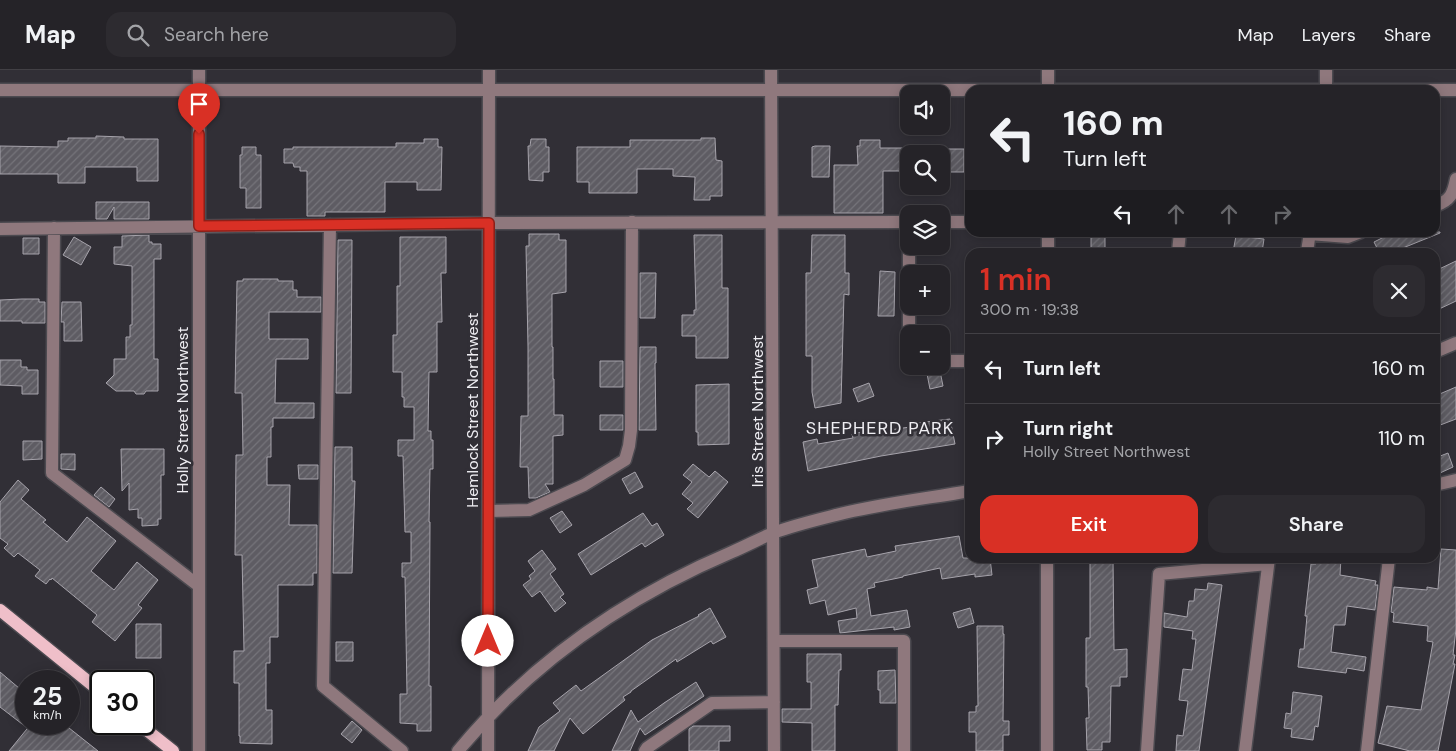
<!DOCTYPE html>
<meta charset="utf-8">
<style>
body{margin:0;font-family:"DM Sans",sans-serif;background:#2d2b30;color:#f1f3f6;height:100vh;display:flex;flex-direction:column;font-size:19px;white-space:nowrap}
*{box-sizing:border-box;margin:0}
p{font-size:16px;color:#a3a4a8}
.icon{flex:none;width:28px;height:28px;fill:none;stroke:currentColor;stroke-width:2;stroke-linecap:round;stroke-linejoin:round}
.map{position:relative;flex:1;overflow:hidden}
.drawer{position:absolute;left:965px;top:178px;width:475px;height:315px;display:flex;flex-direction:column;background:#252328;border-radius:15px;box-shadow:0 2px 12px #0003,0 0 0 1px #424045}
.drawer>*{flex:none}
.guide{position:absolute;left:965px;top:15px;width:475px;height:152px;border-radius:15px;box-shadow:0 2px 12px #0003,0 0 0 1px #424045;background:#252328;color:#f1f3f6;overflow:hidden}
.buttons{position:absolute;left:900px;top:15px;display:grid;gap:10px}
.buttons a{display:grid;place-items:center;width:50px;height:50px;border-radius:10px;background:#252328;box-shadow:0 2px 12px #0003,0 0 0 1px #424045;font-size:25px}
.speed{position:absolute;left:15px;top:600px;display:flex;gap:10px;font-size:25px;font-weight:700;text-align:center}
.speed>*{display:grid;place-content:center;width:65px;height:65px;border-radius:50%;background:#252328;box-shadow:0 2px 12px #0003,0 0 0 1px #424045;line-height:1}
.speed small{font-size:12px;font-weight:400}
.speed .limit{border:2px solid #111;border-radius:8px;background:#fff;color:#111}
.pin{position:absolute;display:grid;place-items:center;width:42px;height:42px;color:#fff;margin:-51px -21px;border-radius:50% 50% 50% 0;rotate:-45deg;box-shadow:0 0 5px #0007}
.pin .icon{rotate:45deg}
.me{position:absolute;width:55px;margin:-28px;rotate:0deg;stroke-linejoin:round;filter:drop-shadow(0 0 4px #0008)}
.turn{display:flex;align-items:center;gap:18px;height:105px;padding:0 15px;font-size:22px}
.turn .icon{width:65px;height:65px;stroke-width:2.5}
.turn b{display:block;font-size:35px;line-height:42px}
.lanes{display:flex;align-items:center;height:48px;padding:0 15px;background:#0003;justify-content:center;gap:25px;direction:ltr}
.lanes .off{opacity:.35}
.round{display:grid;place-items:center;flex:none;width:52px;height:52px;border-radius:15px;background:#2d2b30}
.headline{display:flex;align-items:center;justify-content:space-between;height:85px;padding:0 15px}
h1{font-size:30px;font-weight:600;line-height:38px;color:#d93025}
.action{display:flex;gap:10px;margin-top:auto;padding:10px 15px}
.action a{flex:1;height:58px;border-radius:15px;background:#d93025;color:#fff;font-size:20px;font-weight:600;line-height:58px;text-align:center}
.action a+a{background:#2d2b30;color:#f1f3f6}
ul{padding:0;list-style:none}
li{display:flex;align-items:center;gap:15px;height:70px;padding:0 15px;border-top:1px solid #424045}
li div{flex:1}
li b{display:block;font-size:19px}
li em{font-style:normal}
header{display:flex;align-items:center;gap:30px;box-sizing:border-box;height:70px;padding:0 25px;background:#252328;border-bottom:1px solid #424045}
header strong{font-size:24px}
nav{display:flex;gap:28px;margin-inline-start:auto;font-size:18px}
.search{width:350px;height:45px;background:#2d2b30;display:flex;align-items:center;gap:12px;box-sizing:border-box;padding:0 18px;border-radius:15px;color:#a3a4a8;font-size:19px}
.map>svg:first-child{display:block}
.building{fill:url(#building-hatch);stroke:#a6a3ab}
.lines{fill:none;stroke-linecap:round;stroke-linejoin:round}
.minor-casing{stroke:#4c4a50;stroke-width:15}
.major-casing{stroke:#4c4a50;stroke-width:15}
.minor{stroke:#8f787d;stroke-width:12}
.major{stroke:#efbfc9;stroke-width:12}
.route-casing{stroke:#8d1f18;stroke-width:12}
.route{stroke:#d93025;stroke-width:9}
.labels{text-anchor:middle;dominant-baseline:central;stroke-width:5;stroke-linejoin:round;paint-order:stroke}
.street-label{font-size:16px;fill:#efeef3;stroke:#312f36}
.neighbourhood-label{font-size:18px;letter-spacing:1px;fill:#efeef3;stroke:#312f36}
</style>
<header>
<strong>Map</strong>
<div class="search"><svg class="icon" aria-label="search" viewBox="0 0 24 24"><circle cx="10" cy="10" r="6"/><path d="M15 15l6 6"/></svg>Search here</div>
<nav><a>Map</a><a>Layers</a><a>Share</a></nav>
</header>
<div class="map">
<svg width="1456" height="681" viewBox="0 0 1456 681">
<defs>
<pattern id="building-hatch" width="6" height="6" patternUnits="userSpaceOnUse" patternTransform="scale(1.25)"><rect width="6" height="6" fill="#5e5c63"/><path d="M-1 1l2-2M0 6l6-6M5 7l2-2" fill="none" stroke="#75747a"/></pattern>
</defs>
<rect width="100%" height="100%" fill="#312f36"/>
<path class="building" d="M96,66L124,67V69H158V111H137V97H85V113H58V104H0V76L58,77V71H68V68H96Z
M701,68H715L716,90L722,91V126H710V130H694L695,107L673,106V99H637V123H589V112H577V77H630V70H701Z
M424,69H438V77H442L441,120H417V112H385V142H325V146H307V101H300V97H294L293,93H284V79H293V77H396V73H424Z
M531,69H546V77H549V102H543V111L529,110L528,76H530Z
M860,70H880V78H909V101H883V143H834V95H858L857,76H860Z
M815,76H830L829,107H812V77Z
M242,77H256V85H261V138H246V118H240V85H242Z
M941,79H964V102H942Z
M96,132H149V149H114V137L107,149H96Z
M1394,162H1440V163L1393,182H1379L1374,172Z
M529,164H559V170H566V222L552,224V277H553V309H554V345H563V365L553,366V414H545L550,422L536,428H529L528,397H520L521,346H528V277L526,176H529Z
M1091,164H1105V182H1091Z
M149,165V172H152V174H161V189H154V289H158V321H146L144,324H136L134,321H116L106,313L114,305V289H126V267H130V255H132V196L114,194V177H122V166Z
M694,165H722V218H728V288H696V266H682V245H694V240H696Z
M812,165H845V203H849V225L844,224L841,333L815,338L812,322V286H806V203H811Z
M1236,166L1264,169L1262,182H1233Z
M74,167L91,177L81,195L63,185Z
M400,167H446V203H441L442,252H437V302H429L428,361H431V370H433V399H430L429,452H430L429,616H431V661H417V654L400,653V624H407L405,507H402V493H411V462H405L403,386H398V370H414V337H404V327H402V302H393V265H397V216H400Z
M23,168H39V184H23Z
M338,170H352L351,323H336Z
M1456,191V231L1435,241V201Z
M880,201L895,202L894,246H878Z
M640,203H656L655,248H640Z
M243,209H278V211H293V220H297V227H321V242H269V269H308V289H276L275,333H314V348H273V357H271V387H267V415H290L289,455H317V503H313V515H278V567H270V593H266V640H272V674L240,673V666H239V613H234V581H244L242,485H235L236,385H243L242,323H235L237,211H243Z
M22,229H39V232H45V253H22V251H0V230Z
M62,232H81L82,271H64V252H61Z
M640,277H656V293H655L656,360H639Z
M0,290H21V297H27V300H38V324H22V316L0,315Z
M600,291H623V317H600Z
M940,301L943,316L930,319L927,304Z
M869,313L874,326L858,332L853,319Z
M729,314V374L698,375V362H696V315Z
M1456,317V349L1435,357V326Z
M600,345H623V360H600Z
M950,349L955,374L881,386L808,401L803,372L817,369L818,374L853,368L852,364L876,359V362L910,357L909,354Z
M23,371H42V389L23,390Z
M335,377H352V411H355L352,503H333Z
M121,379H164V405H161V449H158V455L142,456V448H138V439L129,440V413L122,421Z
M1448,383L1453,397L1440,403L1435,388Z
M61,384H75V400L61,399Z
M693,394L709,407L715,401L728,412L698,448L687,439L693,433L682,424L692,412L683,405Z
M298,395H318V409H299Z
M635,402L643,417L630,424L622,409Z
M18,410L29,420L21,429L46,450L43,452L67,472L87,447L116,471L91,501L114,520L137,492L158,510L138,535L142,538L115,571L92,552L97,545L52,508L51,510L50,509L46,514L35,506L40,500L18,483L14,487L4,478L8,474L0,468V432Z
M101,417L115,429L109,437L94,425Z
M562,441L572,455L560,463L550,448Z
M643,443L652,456L657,453L664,465L645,477L642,473L591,505L578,484Z
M959,466L963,488H990L992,505L975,507V504L942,509L940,498L903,506V507L874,513L875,517L867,519L871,546L907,540L910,557L894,560V557L840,563L838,551L857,548L856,538L828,545L825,530L810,534L807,520L818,517L812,490L865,479L867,487L896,481L895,476Z
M1441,479L1456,480V559L1453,585H1455L1453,594H1455L1438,681H1410L1378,673L1387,636L1421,640L1433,572L1427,571L1428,556L1393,552L1394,543L1391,542L1394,517L1427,520V517L1438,519Z
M542,480L556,499L550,504L564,524L560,527L566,533L555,542L540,521L532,527L523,515L531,509L529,506L535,501L528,491Z
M1090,488H1113L1114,580L1127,579V607H1120V616H1111L1110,672H1102V680H1087L1086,648H1089L1088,617H1086V568H1090Z
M1316,488H1341L1340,505L1376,511L1375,515H1378L1375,540L1347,536L1345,555H1334L1331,582L1366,587L1364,601L1347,598L1346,603L1298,597L1300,579H1304L1307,546H1305L1311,494H1316Z
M1208,513L1222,515L1199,681H1176L1177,665L1183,666L1188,631L1179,630L1183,599L1192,600L1196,569H1192L1193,561L1164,557V543L1187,547L1189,531H1194L1195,519L1207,520Z
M710,538L726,567L713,574L711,571L677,592L676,589L631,621V622L623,627L625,630L583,664L570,648L554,681H528L539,657L560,641L553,633L576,615L581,621L652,570L699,546L698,545Z
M970,538L974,553L958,558L953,543Z
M136,554H161V588H136Z
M977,556H1003V564H1004L1003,651H1009V665H1003V681H976V662H969V642H976V636H978Z
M336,572H353V591H336Z
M807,584H841V600H839L838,635H835V681H812V653L782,652V639H811V612H807Z
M895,600L896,633H880V620H878V601Z
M0,602L26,624V657L0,637Z
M696,612L704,626L645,665L640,658L630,681H612L631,640L638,652L664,633Z
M1293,622L1322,626L1318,657L1315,656L1313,670L1291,667L1292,659L1284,658L1286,643L1291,644Z
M352,651L362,660L352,673L341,664Z
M31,654H64L98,681H9Z
M693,656H730V671H719V681H689V659Z"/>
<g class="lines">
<g class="minor-casing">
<path id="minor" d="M771,0L774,681
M1048,0V20
M0,20H1456
M1326,20V0
M1435,136C1451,130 1453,124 1456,109
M941,152H970
M330,155L323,616L402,681
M54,158L52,403L199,516
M0,159L489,153L909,152
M1048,162V182
M1309,164L1348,167L1361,162
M909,176V204
M1178,182L1180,162
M1307,182L1310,162
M909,236V264
M1435,282L1456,273
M941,291H970
M1435,415L1456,410
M489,441L529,440L584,415L625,390L629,376L631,360L632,152
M774,571H904V681
M199,681V0
M458,681C532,592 626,527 732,482C746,476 759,469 773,463C792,456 812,451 832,446C877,434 924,429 970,421
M488,681L489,0
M645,681L647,678L712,633L774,632
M1047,681V488
M1147,681L1159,504L1268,494
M1245,681L1269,488
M1367,681L1389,488"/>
</g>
<g class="major-casing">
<path id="major" d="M0,540L101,622
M139,654L173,681"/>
</g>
<use href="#minor" class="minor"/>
<use href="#major" class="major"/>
</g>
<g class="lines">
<g class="route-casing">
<path id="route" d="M199,64V156L489,153L488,571"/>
</g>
<use href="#route" class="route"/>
</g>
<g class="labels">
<g class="street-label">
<text transform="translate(182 340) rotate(-90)">Holly Street Northwest</text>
<text transform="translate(472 340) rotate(-90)">Hemlock Street Northwest</text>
<text transform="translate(757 341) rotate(-90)">Iris Street Northwest</text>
</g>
<g class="neighbourhood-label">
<text x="880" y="358">SHEPHERD PARK</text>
</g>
</g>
</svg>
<div class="buttons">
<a><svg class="icon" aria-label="sound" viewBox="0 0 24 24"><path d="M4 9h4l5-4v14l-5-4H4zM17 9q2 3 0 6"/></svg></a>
<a><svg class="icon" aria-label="search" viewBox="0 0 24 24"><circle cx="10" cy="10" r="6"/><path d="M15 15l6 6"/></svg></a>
<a><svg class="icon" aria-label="layers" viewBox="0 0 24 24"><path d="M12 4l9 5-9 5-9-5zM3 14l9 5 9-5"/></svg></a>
<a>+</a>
<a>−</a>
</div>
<div class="speed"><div>25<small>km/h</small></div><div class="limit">30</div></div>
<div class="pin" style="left:199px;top:64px;background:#d93025"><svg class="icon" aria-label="arrive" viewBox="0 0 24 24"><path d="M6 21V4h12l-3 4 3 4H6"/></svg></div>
<svg class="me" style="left:488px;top:571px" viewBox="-20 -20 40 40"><circle r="19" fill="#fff"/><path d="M0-13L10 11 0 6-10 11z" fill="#d93025"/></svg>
<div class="guide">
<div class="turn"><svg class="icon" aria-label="left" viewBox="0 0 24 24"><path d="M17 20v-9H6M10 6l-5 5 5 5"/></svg><div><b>160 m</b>Turn left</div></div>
<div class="lanes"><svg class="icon" aria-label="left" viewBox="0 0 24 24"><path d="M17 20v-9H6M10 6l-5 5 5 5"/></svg><svg class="icon off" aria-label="ahead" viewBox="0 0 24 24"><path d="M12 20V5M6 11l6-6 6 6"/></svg><svg class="icon off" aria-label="ahead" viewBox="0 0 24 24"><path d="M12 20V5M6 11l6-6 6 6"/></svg><svg class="icon off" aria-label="right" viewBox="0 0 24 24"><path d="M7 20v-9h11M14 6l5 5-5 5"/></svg></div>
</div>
<section class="drawer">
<div class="headline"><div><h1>1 min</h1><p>300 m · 19:38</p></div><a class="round"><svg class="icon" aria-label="close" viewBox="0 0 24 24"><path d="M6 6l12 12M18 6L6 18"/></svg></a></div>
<ul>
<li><svg class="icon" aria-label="left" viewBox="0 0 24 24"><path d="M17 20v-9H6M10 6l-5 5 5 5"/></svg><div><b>Turn left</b></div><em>160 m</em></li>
<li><svg class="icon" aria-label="right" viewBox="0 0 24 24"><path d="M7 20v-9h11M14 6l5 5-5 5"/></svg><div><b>Turn right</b><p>Holly Street Northwest</p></div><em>110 m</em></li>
</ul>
<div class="action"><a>Exit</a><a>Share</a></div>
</section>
</div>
